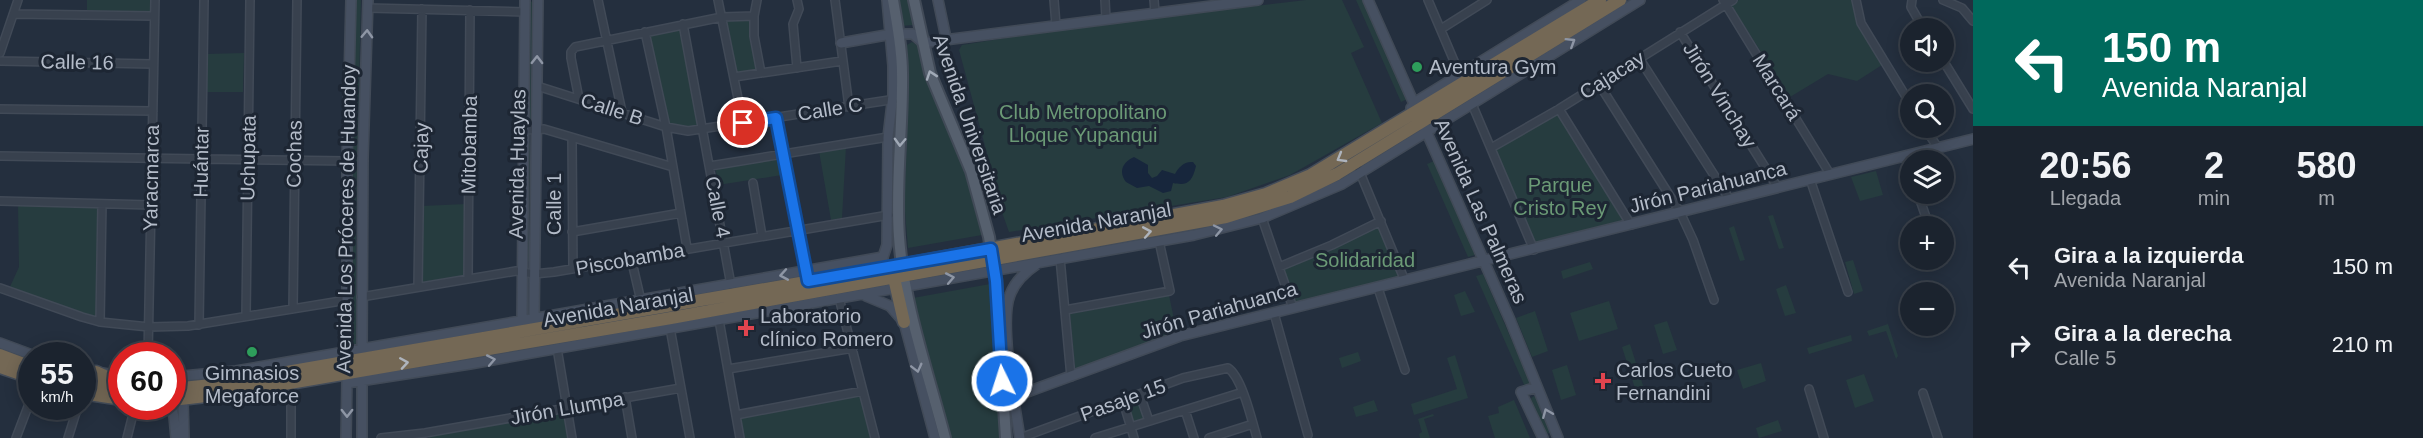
<!DOCTYPE html>
<html lang="es">
<meta charset="utf-8">
<style>
body{margin:0;font-family:Arial,sans-serif;background:#282f3a;color:#f1f3f6;height:100vh;display:flex;flex-direction:column;font-size:22px;white-space:nowrap}
*{box-sizing:border-box;margin:0}
p{font-size:20px;color:#a0a4aa}
.icon{flex:none;width:33px;height:33px;fill:none;stroke:currentColor;stroke-width:2;stroke-linecap:round;stroke-linejoin:round}
.map{position:relative;flex:1;overflow:hidden}
.sheet{display:flex;flex-direction:column;background:#1b232e;width:450px}
.sheet>*{flex:none}
.hud{background:#00695c;color:#fff;overflow:hidden}
.controls{position:absolute;left:1900px;top:18px;display:grid;gap:12px}
.controls a{display:grid;place-items:center;width:54px;height:54px;border-radius:50%;background:#1b232e;box-shadow:0 3px 15px #0003,0 0 0 2px #39404a;font-size:30px}
.speed{position:absolute;left:18px;top:342px;display:flex;gap:12px;font-size:30px;font-weight:700;text-align:center}
.speed>*{display:grid;place-content:center;width:78px;height:78px;border-radius:50%;background:#1b232e;box-shadow:0 3px 15px #0003,0 0 0 2px #39404a;line-height:1}
.speed small{font-size:15px;font-weight:400}
.speed .limit{border:9px solid #d22;background:#fff;color:#111}
.pin{position:absolute;display:grid;place-items:center;width:51px;height:51px;color:#fff;margin:-26px;border:3px solid #fff;border-radius:50%;box-shadow:0 2px 6px #0007}
.me{position:absolute;width:66px;margin:-33px;rotate:356deg;stroke-linejoin:round;filter:drop-shadow(0 0 4px #0008)}
.turn{display:flex;align-items:center;gap:21px;height:126px;padding:0 30px;font-size:27px}
.turn .icon{width:78px;height:78px;stroke-width:2.5}
.turn b{display:block;font-size:42px;line-height:51px}
.eta{display:flex;justify-content:space-evenly;align-items:center;height:102px;text-align:center}
.eta b{font-size:36px;font-weight:700;line-height:42px}
ul{padding:0;list-style:none}
li{display:flex;align-items:center;gap:18px;height:78px;padding:0 30px}
li div{flex:1}
li b{display:block;font-size:22px}
li em{font-style:normal}
main{display:flex;flex:1;min-height:0}
.map>svg:first-child{display:block}
.green{fill:#263c3f}
.water{fill:#17263c}
.lines{fill:none;stroke-linecap:round;stroke-linejoin:round}
.street-casing{stroke:#414a57;stroke-width:10}
.secondary-casing{stroke:#414a57;stroke-width:12}
.primary-casing{stroke:#414a57;stroke-width:14}
.highway-casing{stroke:#434c59;stroke-width:15}
.street{stroke:#38414e;stroke-width:7}
.secondary{stroke:#465061;stroke-width:9}
.primary{stroke:#56606e;stroke-width:10}
.highway{stroke:#746855;stroke-width:12}
.oneway{stroke:#8e96a5}
.oneway2{stroke:#a1aab7}
.oneway3{stroke:#aeb4bd}
.route-casing{stroke:#114b97;stroke-width:15}
.route{stroke:#1a73e8;stroke-width:10}
.leisure-dot{fill:#2e9e5b;stroke:#1d2633;stroke-width:2}
.health-dot{fill:#e0444e;stroke:#1d2633;stroke-width:2}
.labels{text-anchor:middle;dominant-baseline:central;stroke-width:6;stroke-linejoin:round;paint-order:stroke}
.street-label{font-size:20px;fill:#b4bcc9;stroke:#1d2633}
.poi-label{font-size:20px;fill:#b4bcc9;stroke:#1d2633;text-anchor:start}
.park-label{font-size:20px;fill:#6b9a76;stroke:#1d2633}
</style>
<main>
<div class="map">
<svg width="1973" height="438" viewBox="0 0 1973 438">
<rect width="100%" height="100%" fill="#242f3e"/>
<path class="green" d="M87,0H150V13L87,12Z
M354,0H361L356,211L350,210Z
M896,0H909L913,25L901,26Z
M1306,0H1342L1364,47L1351,53L1382,123L1290,175L1227,197L1009,232L987,170L991,168L959,50L962,45L1056,30Z
M1356,0H1365L1407,99L1401,102Z
M1739,0H1854L1858,22L1882,65L1857,81L1828,74L1790,97L1731,5Z
M528,1L533,2L532,121H526Z
M749,18L759,72L735,73L726,20Z
M680,28L699,127L688,129L667,125L648,36L649,34Z
M912,42L918,46L927,74L969,180L982,235L908,248L904,200L907,140L905,46Z
M244,53L243,92H205L206,54Z
M1556,112L1623,220L1535,244L1495,148Z
M525,142L530,143L529,261H523Z
M846,146L842,218L831,220L819,151Z
M779,155L782,175L718,185L715,164Z
M1434,161L1475,255L1468,257L1427,164Z
M1876,171L1883,195L1860,201L1851,177Z
M18,204L99,207L98,318L48,303L9,289L19,267Z
M466,204V276L420,284L422,206Z
M1773,215L1784,248L1779,249L1768,216Z
M1379,225L1402,279L1295,304L1282,268Z
M1734,226L1745,260L1740,261L1729,228Z
M350,230H356V344L352,345Z
M1853,260L1863,291L1854,294L1845,262Z
M1590,262L1593,269L1563,279L1561,271Z
M1483,274L1532,387L1526,389L1476,276Z
M990,284L1002,438H950L913,298Z
M1786,285L1796,313L1785,316L1776,289Z
M1465,291L1475,312L1461,316L1454,295Z
M1169,295L1177,334L1075,370L1070,314Z
M1609,301L1618,329L1579,341L1570,313Z
M1535,311L1548,351L1532,357L1516,318Z
M1667,321L1677,350L1663,354L1654,325Z
M1888,324L1898,356L1896,359L1886,331L1869,336L1867,331Z
M1851,335L1852,341L1809,354L1807,348Z
M1630,344L1646,395L1638,398L1622,347Z
M1358,352L1361,361L1342,368L1339,358Z
M1455,355L1468,398L1414,415L1411,404L1457,389L1447,358Z
M1761,363L1766,381L1743,389L1737,370Z
M1567,365L1576,395L1561,400L1552,370Z
M1864,374L1874,401L1855,408L1846,380Z
M860,395L874,438H743L739,416Z
M1142,395L1150,418L1132,424L1125,402Z
M1534,396L1537,399L1552,432L1546,434L1530,399Z
M1374,400L1378,411L1356,417L1353,407Z
M1514,400L1530,438H1495L1488,416L1499,413L1498,407Z
M565,411L569,438H429V436Z
M1433,414L1434,416L1424,419L1430,438H1420L1419,434L1422,432L1418,419Z
M1778,420L1782,431L1759,438L1756,428Z"/>
<path class="water" d="M1134,157L1148,165V173L1152,178L1157,176L1162,170L1175,174C1178,168 1184,161 1193,162L1196,166C1192,182 1188,186 1173,183L1171,191L1163,193L1149,186L1137,188L1126,182C1118,171 1123,162 1134,157Z"/>
<g class="lines">
<g class="street-casing">
<path id="street" d="M598,0L622,112
M718,0L743,123
M757,0L754,16V36L761,73
M835,0L849,107
M1054,0L1056,25
M1105,0L1106,19
M1154,0L1155,12
M1428,0L1460,75
M1723,0L1830,174
M1856,0L1861,23L1911,105
M1912,0L1911,7L1923,28
M1943,0L1962,8L1973,21
M368,8L525,12
M14,14L154,16
M683,24L731,285
M1441,29L1487,0
M645,32L666,127L687,248
M1680,32L1778,188
M0,53L18,0
M1639,58L1730,200
M0,61L153,64
M1944,62L1973,109
M797,68L793,24L799,9L797,0
M734,77L842,61
M1599,84L1680,212L1693,240L1714,300
M537,86L666,127L688,131L896,99
M579,99L571,58V52L575,47L722,17L754,16
M1472,104L1534,250
M0,109L153,111
M1559,109L1631,225
M776,118L807,274
M1925,128L1938,148
M523,130L544,129L673,167
M572,138L573,269
M1491,148L1559,109L1733,0
M0,156L347,161
M1906,156L1911,172
M1356,163L1405,281
M710,166L888,137
M1810,179L1848,292
M753,183L762,236
M1918,194L1929,226
M0,201L151,205
M1262,218L1293,308
M572,232L681,213
M631,258L641,301
M1060,258L1071,377
M1279,267L1332,245L1381,221
M468,279L470,10
M418,287L422,9
M0,288L82,317L100,322L149,327L188,326L347,300
M1378,288L1405,370
M361,297L516,271L534,274L554,272L889,215
M839,298L875,438
M293,309L297,0
M1065,310L1170,291L1159,241
M1274,313L1308,435
M246,316L250,0
M719,320L740,438
M100,322L102,204
M199,325L204,0
M670,328L690,438
M557,348L572,438
M148,356L155,0
M728,369L853,348
M289,383L291,395V438
M1809,389L1824,438
M1923,393L1938,438
M1140,395L1149,421
M625,397L632,438
M1123,401L1134,438
M1185,410L1194,438
M736,415L863,391
M16,438L32,396
M68,438L78,406
M127,438L135,406
M381,438L425,433L681,388
M1020,438L1183,378L1228,368C1242,377 1252,421 1257,438
M1095,438L1243,392
M1209,438L1253,424"/>
</g>
<g class="secondary-casing">
<path id="secondary" d="M938,0L946,38
M1368,0L1510,320L1558,438
M841,43L892,34H913L922,42H929L1258,0
M1411,108L1417,101L1581,0
M883,263V257L887,245L888,137L893,95V66L887,0
M866,296L890,306L904,322L935,438
M522,321L525,0
M534,323L538,0
M0,343L35,356
M362,352L363,157L368,0
M347,355V161L351,0
M82,370L122,376
M172,377L236,371L883,257
M362,377V438
M347,383L470,364L1194,235L1262,218L1342,184L1640,0
M1537,387L1521,392L1543,438
M183,400L184,438
M1003,401L1180,336L1973,139
M171,406L174,417L176,438
M346,438L347,377
M1020,438C1015,406 999,322 1010,295C1015,281 1025,272 1037,264"/>
</g>
<g class="primary-casing">
<path id="primary" d="M893,0C897,24 902,48 902,73C903,128 895,183 899,237C904,306 928,372 945,438
M914,0L930,73L971,171L989,237L996,281L1006,438"/>
</g>
<g class="highway-casing">
<path id="highway" d="M898,271L894,278L904,322
M0,355L32,367
M0,367L32,378
M96,372L122,384
M82,382L122,388
M172,389L212,385L886,268L1223,206L1266,194L1311,175L1600,0
M82,393L122,399
M172,400L231,393L671,318L1226,217L1290,197L1337,174L1620,0"/>
</g>
<use href="#street" class="street"/>
<use href="#secondary" class="secondary"/>
<use href="#primary" class="primary"/>
<use href="#highway" class="highway"/>
</g>
<defs><path id="oneway-chevron" d="M-2-3.5L2.5 0L-2 3.5" fill="none" stroke-width="1.6" stroke-linecap="round" stroke-linejoin="round" transform="scale(1.5)"/></defs>
<g class="oneway">
<use href="#oneway-chevron" transform="translate(367 34) rotate(-88)"/>
<use href="#oneway-chevron" transform="translate(1571 42) rotate(-32)"/>
<use href="#oneway-chevron" transform="translate(537 60) rotate(-89)"/>
<use href="#oneway-chevron" transform="translate(1218 230) rotate(-12)"/>
<use href="#oneway-chevron" transform="translate(784 275) rotate(170)"/>
<use href="#oneway-chevron" transform="translate(950 278) rotate(-11)"/>
<use href="#oneway-chevron" transform="translate(491 360) rotate(-11)"/>
<use href="#oneway-chevron" transform="translate(917 368) rotate(76)"/>
<use href="#oneway-chevron" transform="translate(347 413) rotate(90)"/>
<use href="#oneway-chevron" transform="translate(1547 413) rotate(-112)"/>
</g>
<g class="oneway2">
<use href="#oneway-chevron" transform="translate(931 75) rotate(-109)"/>
<use href="#oneway-chevron" transform="translate(900 142) rotate(92)"/>
</g>
<g class="oneway3">
<use href="#oneway-chevron" transform="translate(1341 158) rotate(150)"/>
<use href="#oneway-chevron" transform="translate(1147 232) rotate(-10)"/>
<use href="#oneway-chevron" transform="translate(404 363) rotate(-9)"/>
</g>
<g class="lines">
<g class="route-casing">
<path id="route" d="M743,123L776,118L808,281L991,249L996,281L1002,381"/>
</g>
<use href="#route" class="route"/>
</g>
<g class="leisure-dot">
<circle cx="1417" cy="67" r="6"/>
<circle cx="252" cy="352" r="6"/>
</g>
<g class="health-dot">
<path d="M743 319h6v6h6v6h-6v6h-6v-6h-6v-6h6z"/>
<path d="M1600 372h6v6h6v6h-6v6h-6v-6h-6v-6h6z"/>
</g>
<g class="labels">
<g class="street-label">
<text transform="translate(77 62) rotate(1)">Calle 16</text>
<text transform="translate(1612 75) rotate(-32)">Cajacay</text>
<text transform="translate(1777 87) rotate(58)">Marcará</text>
<text transform="translate(1720 95) rotate(58)">Jirón Vinchay</text>
<text transform="translate(612 109) rotate(18)">Calle B</text>
<text transform="translate(830 109) rotate(-9)">Calle C</text>
<text transform="translate(970 124) rotate(71)">Avenida Universitaria</text>
<text transform="translate(469 145) rotate(-89)">Mitobamba</text>
<text transform="translate(421 148) rotate(-89)">Cajay</text>
<text transform="translate(294 154) rotate(-89)">Cochas</text>
<text transform="translate(248 158) rotate(-89)">Uchupata</text>
<text transform="translate(201 162) rotate(-89)">Huántar</text>
<text transform="translate(517 164) rotate(-89)">Avenida Huaylas</text>
<text transform="translate(151 178) rotate(-89)">Yaracmarca</text>
<text transform="translate(1708 187) rotate(-14)">Jirón Pariahuanca</text>
<text transform="translate(554 204) rotate(-90)">Calle 1</text>
<text transform="translate(718 207) rotate(79)">Calle 4</text>
<text transform="translate(1481 211) rotate(66)">Avenida Las Palmeras</text>
<text transform="translate(346 219) rotate(-89)">Avenida Los Próceres de Huandoy</text>
<text transform="translate(1096 222) rotate(-10)">Avenida Naranjal</text>
<text transform="translate(630 259) rotate(-10)">Piscobamba</text>
<text transform="translate(618 307) rotate(-10)">Avenida Naranjal</text>
<text transform="translate(1219 310) rotate(-16)">Jirón Pariahuanca</text>
<text transform="translate(1123 400) rotate(-20)">Pasaje 15</text>
<text transform="translate(567 408) rotate(-10)">Jirón Llumpa</text>
</g>
<g class="poi-label">
<text x="1429" y="67">Aventura Gym</text>
<text x="760" y="316">Laboratorio<tspan x="760" dy="23">clínico Romero</tspan></text>
<text x="1616" y="370">Carlos Cueto<tspan x="1616" dy="23">Fernandini</tspan></text>
<text x="252" y="373" text-anchor="middle">Gimnasios<tspan x="252" dy="23">Megaforce</tspan></text>
</g>
<g class="park-label">
<text x="1083" y="112">Club Metropolitano<tspan x="1083" dy="23">Lloque Yupanqui</tspan></text>
<text x="1560" y="185">Parque<tspan x="1560" dy="23">Cristo Rey</tspan></text>
<text x="1365" y="260">Solidaridad</text>
</g>
</g>
</svg>
<div class="controls">
<a><svg class="icon" aria-label="sound" viewBox="0 0 24 24"><path d="M4 9h4l5-4v14l-5-4H4zM17 9q2 3 0 6"/></svg></a>
<a><svg class="icon" aria-label="search" viewBox="0 0 24 24"><circle cx="10" cy="10" r="6"/><path d="M15 15l6 6"/></svg></a>
<a><svg class="icon" aria-label="layers" viewBox="0 0 24 24"><path d="M12 4l9 5-9 5-9-5zM3 14l9 5 9-5"/></svg></a>
<a>+</a>
<a>−</a>
</div>
<div class="speed"><div>55<small>km/h</small></div><div class="limit">60</div></div>
<div class="pin" style="left:743px;top:123px;background:#d93025"><svg class="icon" aria-label="arrive" viewBox="0 0 24 24"><path d="M6 21V4h12l-3 4 3 4H6"/></svg></div>
<svg class="me" style="left:1002px;top:381px" viewBox="-20 -20 40 40"><circle r="17" fill="#1a73e8" stroke="#fff" stroke-width="3"/><path d="M0-11L8 9 0 5-8 9z" fill="#fff"/></svg>
</div>
<section class="sheet">
<div class="hud">
<div class="turn"><svg class="icon" aria-label="left" viewBox="0 0 24 24"><path d="M17 20v-9H6M10 6l-5 5 5 5"/></svg><div><b>150 m</b>Avenida Naranjal</div></div>
</div>
<div class="eta">
<div><b>20:56</b><p>Llegada</p></div>
<div><b>2</b><p>min</p></div>
<div><b>580</b><p>m</p></div>
</div>
<ul>
<li><svg class="icon" aria-label="left" viewBox="0 0 24 24"><path d="M17 20v-9H6M10 6l-5 5 5 5"/></svg><div><b>Gira a la izquierda</b><p>Avenida Naranjal</p></div><em>150 m</em></li>
<li><svg class="icon" aria-label="right" viewBox="0 0 24 24"><path d="M7 20v-9h11M14 6l5 5-5 5"/></svg><div><b>Gira a la derecha</b><p>Calle 5</p></div><em>210 m</em></li>
</ul>
</section>
</main>
